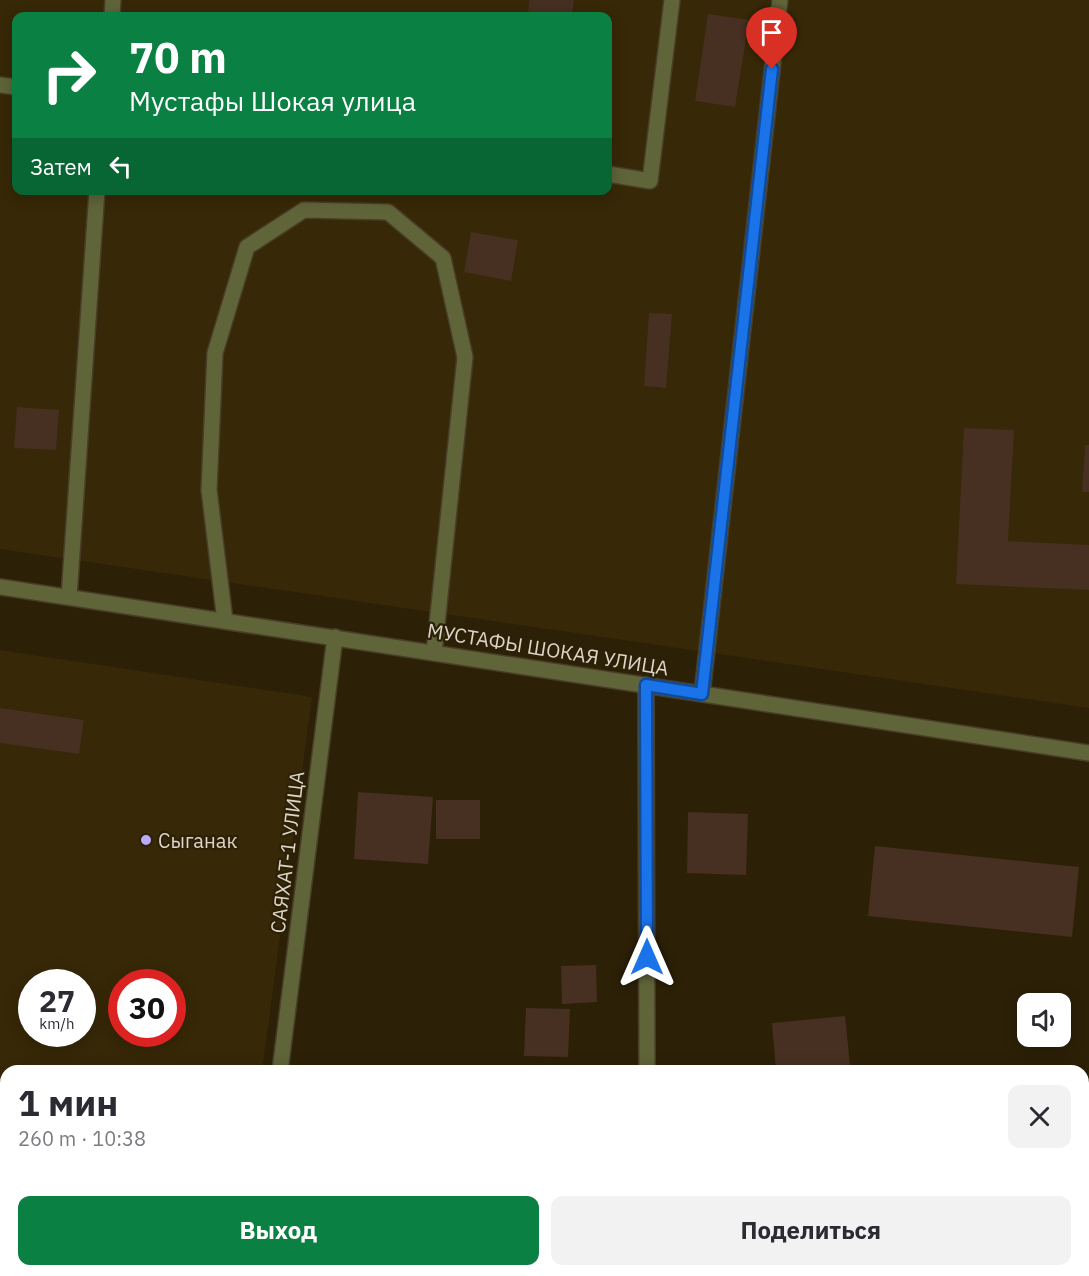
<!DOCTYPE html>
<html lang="ru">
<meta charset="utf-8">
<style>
body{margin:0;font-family:"IBM Plex Sans",sans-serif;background:#f2f2f3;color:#2b2b33;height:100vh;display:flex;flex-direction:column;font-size:22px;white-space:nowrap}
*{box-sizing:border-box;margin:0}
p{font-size:20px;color:#7c7c81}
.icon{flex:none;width:33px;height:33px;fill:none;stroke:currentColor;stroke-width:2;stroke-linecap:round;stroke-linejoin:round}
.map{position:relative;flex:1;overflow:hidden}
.panel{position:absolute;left:0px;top:1065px;width:1089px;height:212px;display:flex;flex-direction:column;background:#fff;border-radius:18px 18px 0 0;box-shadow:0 3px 15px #0003}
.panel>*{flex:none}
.top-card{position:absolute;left:12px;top:12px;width:600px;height:183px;border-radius:12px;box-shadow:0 3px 15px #0003;background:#0b8043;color:#fff;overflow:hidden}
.buttons{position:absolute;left:1017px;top:993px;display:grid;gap:12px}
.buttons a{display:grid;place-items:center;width:54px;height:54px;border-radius:12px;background:#fff;box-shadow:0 3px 15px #0003;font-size:30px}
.speed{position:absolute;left:18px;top:969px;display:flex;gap:12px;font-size:30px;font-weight:700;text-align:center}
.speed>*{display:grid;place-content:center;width:78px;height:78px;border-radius:50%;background:#fff;box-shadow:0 3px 15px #0003;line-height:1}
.speed small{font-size:15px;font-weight:400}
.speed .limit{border:9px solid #d22;background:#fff;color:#111}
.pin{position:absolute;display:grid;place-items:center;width:51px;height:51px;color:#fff;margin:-62px -26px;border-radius:50% 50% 50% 0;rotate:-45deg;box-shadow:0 0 6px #0007}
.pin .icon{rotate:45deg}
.me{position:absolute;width:66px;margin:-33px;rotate:0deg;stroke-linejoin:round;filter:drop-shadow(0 0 4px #0008)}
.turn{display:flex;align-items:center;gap:21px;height:126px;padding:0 18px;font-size:27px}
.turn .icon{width:78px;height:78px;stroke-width:2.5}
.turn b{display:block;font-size:42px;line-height:51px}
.then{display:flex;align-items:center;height:57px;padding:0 18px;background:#0003;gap:12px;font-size:22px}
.round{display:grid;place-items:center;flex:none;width:63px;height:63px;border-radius:12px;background:#f2f2f3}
.overview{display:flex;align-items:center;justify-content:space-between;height:102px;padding:0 18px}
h1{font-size:36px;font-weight:700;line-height:45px}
.action{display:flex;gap:12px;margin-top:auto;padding:12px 18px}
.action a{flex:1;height:69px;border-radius:12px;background:#0b8043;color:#fff;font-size:24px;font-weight:700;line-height:69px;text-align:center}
.action a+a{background:#f2f2f3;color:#2b2b33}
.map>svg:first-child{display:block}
.built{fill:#372807;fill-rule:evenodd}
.building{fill:#472f21}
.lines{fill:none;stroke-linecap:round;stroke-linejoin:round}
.service-casing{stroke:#483d26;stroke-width:18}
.minor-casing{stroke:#483d26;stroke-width:18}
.service{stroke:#5f6439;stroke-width:15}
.minor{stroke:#5f6439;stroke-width:15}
.route-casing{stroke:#114b97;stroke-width:15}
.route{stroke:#1a73e8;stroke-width:10}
.poi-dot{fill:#b9abf7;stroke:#2c2007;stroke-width:2}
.labels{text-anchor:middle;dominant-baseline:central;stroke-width:4.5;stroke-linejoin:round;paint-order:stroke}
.street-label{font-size:20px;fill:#ddd5c7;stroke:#2c2007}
.poi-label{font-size:20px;fill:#ddd5c7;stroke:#2c2007;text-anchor:start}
</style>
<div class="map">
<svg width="1089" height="1276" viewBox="0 0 1089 1276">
<rect width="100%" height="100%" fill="#2c2007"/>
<path class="built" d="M0,0H1089V708L0,549ZM16,16H608V190H16Z
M0,650L312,697L262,1071H6V1076H0ZM32,982H82V1034H32ZM122,982H172V1034H122Z"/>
<path class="building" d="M529,0H574L572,16H528Z
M708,14L749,20L735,107L695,101Z
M471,232L518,240L511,281L464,272Z
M649,313L672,314L666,388L644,386Z
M17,407L59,410L56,450L14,448Z
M964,428L1014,430L1008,541L1089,545V590L956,584Z
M1085,445H1089V492H1082Z
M0,708L84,720L79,754L0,743Z
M358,792L433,797L428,864L354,859Z
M436,800H480V839H436Z
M688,812L748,814L746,875L687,873Z
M875,846L1079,867L1072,937L868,916Z
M596,965L597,1002L562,1004L561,966Z
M526,1008L570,1009L568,1057L524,1056Z
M845,1016L850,1065L776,1071L772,1023Z
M1083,1223H1089V1269L1083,1270Z
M133,1270H179V1276H133Z
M351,1270H387L386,1276H350Z
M562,1270H594V1276H562Z
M742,1271V1276H692V1272Z"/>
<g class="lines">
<g class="service-casing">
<path id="service" d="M112,16L113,0
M0,85L16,87
M608,174L650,181L672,0
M69,597L97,190
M225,621L209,490L215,353L247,247L304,210L388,212L443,258L465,357L434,653
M702,694L780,0"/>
</g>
<g class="minor-casing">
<path id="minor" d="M0,587L1089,753
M646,685L647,1071
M280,1071L335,637
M0,1086H6
M648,1270V1276
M265,1276V1270"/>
</g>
<use href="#service" class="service"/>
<use href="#minor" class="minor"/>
</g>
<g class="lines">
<g class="route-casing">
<path id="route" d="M647,957L646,685L702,694L772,69"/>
</g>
<use href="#route" class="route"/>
</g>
<circle class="poi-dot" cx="146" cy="840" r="6"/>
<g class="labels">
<g class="street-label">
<text transform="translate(548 649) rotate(9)">МУСТАФЫ ШОКАЯ УЛИЦА</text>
<text transform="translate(287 852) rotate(-83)">САЯХАТ-1 УЛИЦА</text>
</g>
<g class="poi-label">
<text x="158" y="840">Сыганак</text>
</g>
</g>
</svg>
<div class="buttons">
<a><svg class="icon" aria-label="sound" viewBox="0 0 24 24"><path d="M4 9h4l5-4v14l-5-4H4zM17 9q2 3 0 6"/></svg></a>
</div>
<div class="speed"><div>27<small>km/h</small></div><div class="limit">30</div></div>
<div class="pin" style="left:772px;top:69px;background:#d93025"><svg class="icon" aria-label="arrive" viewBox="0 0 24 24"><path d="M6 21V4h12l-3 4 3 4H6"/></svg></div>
<svg class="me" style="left:647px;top:957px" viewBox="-20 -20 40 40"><path d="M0-17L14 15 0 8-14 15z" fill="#1a73e8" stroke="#fff" stroke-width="4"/></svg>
<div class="top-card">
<div class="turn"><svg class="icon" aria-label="right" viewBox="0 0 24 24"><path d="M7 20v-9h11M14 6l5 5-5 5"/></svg><div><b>70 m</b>Мустафы Шокая улица</div></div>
<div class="then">Затем<svg class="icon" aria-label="left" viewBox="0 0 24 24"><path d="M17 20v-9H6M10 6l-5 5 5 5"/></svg></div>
</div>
<section class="panel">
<div class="overview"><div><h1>1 мин</h1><p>260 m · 10:38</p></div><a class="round"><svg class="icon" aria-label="close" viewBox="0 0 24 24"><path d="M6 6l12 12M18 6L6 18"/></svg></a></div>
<div class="action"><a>Выход</a><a>Поделиться</a></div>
</section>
</div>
